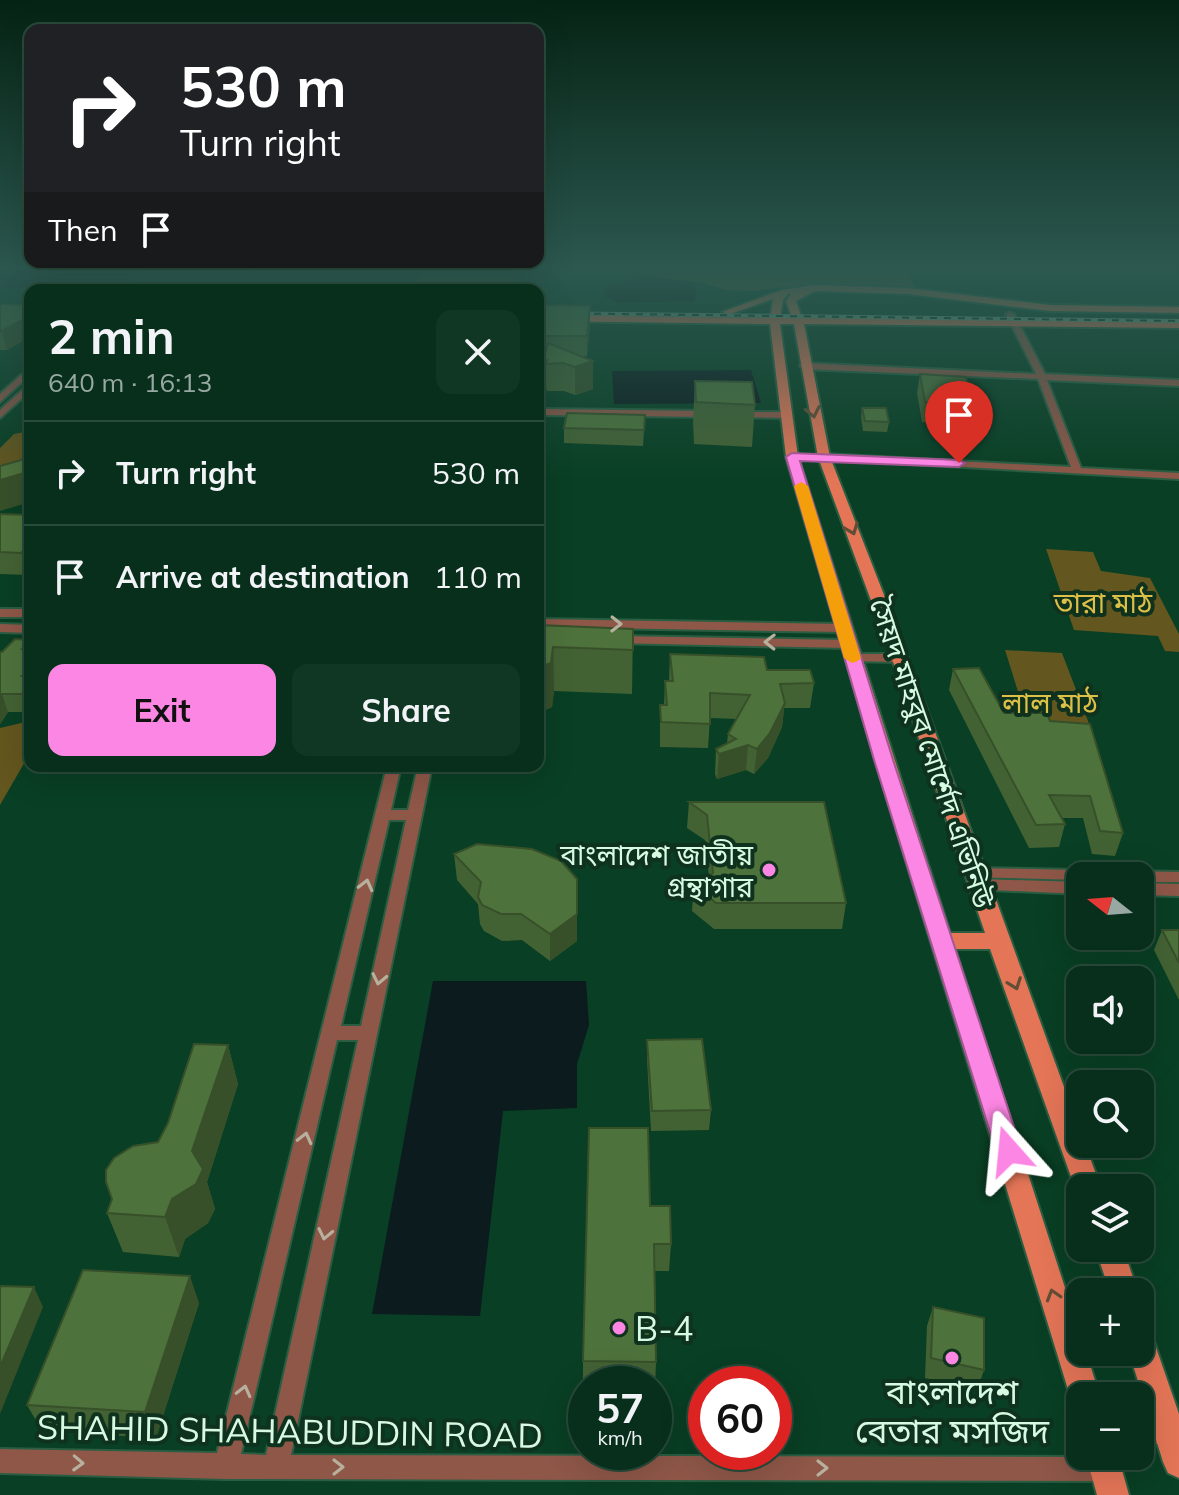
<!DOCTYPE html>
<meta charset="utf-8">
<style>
body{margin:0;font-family:Mulish,"Noto Sans Bengali",sans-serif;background:#103724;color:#f1f3f6;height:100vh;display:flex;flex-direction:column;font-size:30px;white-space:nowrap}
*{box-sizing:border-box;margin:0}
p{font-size:26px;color:#98a9a3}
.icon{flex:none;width:44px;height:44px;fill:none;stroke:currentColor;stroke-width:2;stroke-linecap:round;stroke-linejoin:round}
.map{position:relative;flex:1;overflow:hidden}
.panel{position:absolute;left:24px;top:284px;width:520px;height:488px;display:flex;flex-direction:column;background:#072f1b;border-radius:16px;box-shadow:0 8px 32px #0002,0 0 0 2px #284a3a}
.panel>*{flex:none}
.banner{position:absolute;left:24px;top:24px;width:520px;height:244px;border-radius:16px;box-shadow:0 8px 32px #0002,0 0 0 2px #284a3a;background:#202124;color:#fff;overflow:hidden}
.needle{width:52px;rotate:287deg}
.tools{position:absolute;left:1066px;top:862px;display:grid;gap:16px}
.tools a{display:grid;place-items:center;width:88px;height:88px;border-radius:16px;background:#072f1b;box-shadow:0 8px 32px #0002,0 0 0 2px #284a3a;font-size:40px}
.speed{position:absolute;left:568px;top:1366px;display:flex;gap:16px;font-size:40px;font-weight:700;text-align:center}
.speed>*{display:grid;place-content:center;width:104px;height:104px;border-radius:50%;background:#072f1b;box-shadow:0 8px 32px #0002,0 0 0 2px #284a3a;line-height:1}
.speed small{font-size:20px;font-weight:400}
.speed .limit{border:12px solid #d22;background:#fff;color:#111}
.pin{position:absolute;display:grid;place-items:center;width:68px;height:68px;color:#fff;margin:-82px -34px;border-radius:50% 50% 50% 0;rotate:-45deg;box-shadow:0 0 8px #0007}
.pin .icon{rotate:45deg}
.me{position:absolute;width:88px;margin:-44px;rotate:342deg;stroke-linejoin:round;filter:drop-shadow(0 0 6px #0008)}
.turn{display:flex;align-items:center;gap:28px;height:168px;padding:0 24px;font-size:36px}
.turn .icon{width:104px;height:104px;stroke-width:2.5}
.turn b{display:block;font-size:56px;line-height:68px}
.then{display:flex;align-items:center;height:76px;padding:0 24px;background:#0003;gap:16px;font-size:30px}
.round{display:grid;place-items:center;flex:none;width:84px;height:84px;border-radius:16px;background:#103724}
.head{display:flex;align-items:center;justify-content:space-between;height:136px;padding:0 24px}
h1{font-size:48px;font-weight:700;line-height:60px}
.button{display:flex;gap:16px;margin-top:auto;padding:16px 24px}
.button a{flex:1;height:92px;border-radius:16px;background:#fc86e3;color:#111;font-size:32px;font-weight:700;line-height:92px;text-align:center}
.button a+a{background:#103724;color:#f1f3f6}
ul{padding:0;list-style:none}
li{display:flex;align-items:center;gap:24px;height:104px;padding:0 24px;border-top:2px solid #284a3a}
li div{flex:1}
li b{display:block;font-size:30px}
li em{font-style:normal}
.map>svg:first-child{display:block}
.green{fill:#63561e}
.water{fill:#0b1b1e}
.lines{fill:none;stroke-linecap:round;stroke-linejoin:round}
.minor-casing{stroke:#2a5d42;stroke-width:4}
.major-casing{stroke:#2a5d42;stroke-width:4}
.minor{fill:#8e5748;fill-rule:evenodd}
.major{fill:#e47557;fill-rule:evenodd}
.rail-casing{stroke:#7ca68e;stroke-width:4}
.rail{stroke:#0f321e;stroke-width:2;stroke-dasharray:7;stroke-linecap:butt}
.wall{fill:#436234}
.shaded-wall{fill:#37502a}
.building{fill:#4e723c;stroke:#37502a;stroke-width:2}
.oneway{stroke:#644d35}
.oneway2{stroke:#b7b09d}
.route{fill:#fc86e3;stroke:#a45794;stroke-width:2}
.slow{fill:#f59e0b}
.poi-dot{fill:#fc86e3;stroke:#0f321e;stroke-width:3}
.labels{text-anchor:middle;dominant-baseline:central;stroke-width:8;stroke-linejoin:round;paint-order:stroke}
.park-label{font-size:28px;fill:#ddc047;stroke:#0f321e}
.street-label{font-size:28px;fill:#d8f9e2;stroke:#0f321e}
.poi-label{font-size:28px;fill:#d8f9e2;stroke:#0f321e;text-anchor:end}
.near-poi-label{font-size:34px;fill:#d8f9e2;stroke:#0f321e;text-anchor:start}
.near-street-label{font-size:34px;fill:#d8f9e2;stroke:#0f321e}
</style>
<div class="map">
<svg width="1179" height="1495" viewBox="0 0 1179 1495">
<rect width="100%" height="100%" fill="#093f24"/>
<path class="green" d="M421,271H520L515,290H411Z
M639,271H906L917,289L785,287L755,291L726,290L699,282L638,274Z
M30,431V481L0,480V448L14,434Z
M1046,549L1093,552L1101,571L1150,578L1179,634V652L1165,651L1158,636L1074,630Z
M1005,650L1062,653L1093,734L1030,730Z
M30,721V753L0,805V728Z"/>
<path class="water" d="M0,271H137L131,282L107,290L0,287Z
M645,276L693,282L696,286L695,301L617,303L603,296L607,285Z
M751,370L761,403L614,404L612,371Z
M433,981H586L589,1025L577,1064V1108L503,1111L480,1316L372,1314Z"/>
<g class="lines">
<g class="minor-casing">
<path id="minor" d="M1010,312L1014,314L1045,374L1179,380V386L1047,380L1081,468L1179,473V479L821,459L819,457L824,454L1071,467L1038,379L804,369L800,366L804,363L1036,374L1006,314Z
M30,367V375L0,402V394Z
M30,383V391L0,418V410Z
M538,409L710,411L715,414L710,417L538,415Z
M738,412H786L791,415L786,418L735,417V413Z
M0,609H30V617H0Z
M538,619L844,624L850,628L844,632L538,627Z
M0,624L30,625V633L0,632Z
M617,636L848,640L854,644L848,648L613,643L611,640L613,637Z
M852,654H900L906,658L900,662L848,661L846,658L848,655Z
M387,766H401L391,810H408L418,766H432L291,1455L1106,1457L1115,1460L1118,1469L1115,1478L1106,1481L226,1479L0,1473V1449L217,1453ZM389,820H406L361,1026H341ZM337,1040H358L266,1455L241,1454Z
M974,868L1179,872V882H1140V876H1080V880L968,877L966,873L968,869Z
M978,879L1080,882V894L972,889L970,885L972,881Z
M1140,883L1179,884V896L1140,895Z
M1140,1420H1170L1179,1423V1441L1170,1444H1140Z"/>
</g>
<g class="major-casing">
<path id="major" d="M815,285L908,288L1050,305L1179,307V313L1050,311L908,294L815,291L796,301L802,318L1179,322V328L804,324L830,457L902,641L1080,1131V1144H1085L1101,1188H1080V1197L1075,1188L990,949H955L1080,1334V1352H1086L1100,1396H1080V1409L1074,1407L1070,1396L876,763L786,457L770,324L538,321V315L770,318L773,299L730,314L722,312L782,290ZM788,294H791L786,301L792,318H780L783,300ZM780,324H794L818,457L886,641L985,933H950L798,457Z
M1095,1248H1123L1138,1292H1110Z
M1140,1326L1150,1330L1179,1414V1478L1168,1473L1163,1462L1129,1352H1140Z
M1086,1456H1118L1129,1495H1097Z"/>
</g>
<use href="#minor" class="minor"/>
<use href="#major" class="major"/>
<g class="rail-casing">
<path id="rail" d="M538,313L1179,321"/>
</g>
<use href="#rail" class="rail"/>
</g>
<path class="wall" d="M538,305L590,325L587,356H579L593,389L575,395L564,391H547L546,388H544L543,360L544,355H538Z
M0,306H30V337L7,350H0Z
M920,374L973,405L970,425L922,422L917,393Z
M695,381L755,405L752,447L694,444L693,422Z
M862,408L889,422L887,432L863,431L861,417Z
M645,415L643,446L564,443V428Z
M0,514L30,515L28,575L0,574Z
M538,625L633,629L632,694L554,691L552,707L538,713Z
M30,640V709L28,712H8L0,724L2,652Z
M670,654L767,670L814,683L810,708H784L782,727L768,758L754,774L746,770L717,779L715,774L716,749L727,743L728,734L737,719L710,718L708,748L660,747V705H664L665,681H669Z
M953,669L1004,713L1050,721L1123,833L1115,856L1092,854L1083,818H1062L1065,824L1059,847L1029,848L949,690Z
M468,766H494L493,771H469Z
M689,802L846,903L842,929H714L692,911L694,884L709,876L705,840L687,828Z
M454,854L577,941L550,961L522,940L502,941L484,931L480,924L478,904L457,880Z
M1162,930H1179V1000L1154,950Z
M647,1040L711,1110L709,1130L651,1131L647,1060Z
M228,1045L238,1084L207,1182L215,1209L208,1223L185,1239L179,1257L123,1252L107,1213L112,1199L158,1142Z
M650,1206L671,1244L669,1271H655L656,1362L655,1388L654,1384H586V1387H583V1361Z
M199,1303L156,1438L42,1431L27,1405Z
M933,1307L984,1370L977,1390L925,1378L927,1326Z"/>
<path class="shaded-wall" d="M590,306V325L587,356V336Z
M30,316V337L7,350L2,332Z
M593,361V389L575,395V367Z
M27,472L30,482V502L0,511V480Z
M30,543V573L28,575L21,553Z
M30,640V664L22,649Z
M553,647L554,691L552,707L539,713L538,668Z
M30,667V709L28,712L22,694V676Z
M2,694L8,712L0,724V696Z
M785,703L782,727L768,758L754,774L757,749Z
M748,745L746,770L717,779L719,754Z
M577,879V941L550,961V934Z
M228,1045L238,1084L207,1182L215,1209L208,1223L185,1239L179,1257L165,1217L192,1151Z
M190,1276L199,1303L156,1438L145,1412Z
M34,1287L43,1307L0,1414V1367Z"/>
<path class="building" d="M3,304L30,306V316L0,332V306Z
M538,305L590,306L587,336H538Z
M548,343L593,361L575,367L563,363L546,364L547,360H543Z
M920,374L966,377L973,405L925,402Z
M695,381L752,382L755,405L696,402Z
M862,408H886L889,422L865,421Z
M567,413L645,415L644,430L564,428Z
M30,451V474L27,472L0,480V466L21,460Z
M0,514L30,515V543L21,553L0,552Z
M538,625L633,629V650L553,647L551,663L538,668Z
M15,639L30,640L22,649L30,650V667L22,676H30V682L22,694H2L0,696V652H2Z
M670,654L764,657L767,670H810L814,683L780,684L785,703L770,733L757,749L748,745L719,754L716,749L736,739L728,734L750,695L710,693V724L661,722L660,705H667L665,681H673Z
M979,668L1004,713H1047L1050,721L1090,724L1123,833L1100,831L1090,796L1049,795L1065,824L1036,825L953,669Z
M689,802H824L846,903H716L694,884L713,873L707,815Z
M477,844L532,849L561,861L577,879V914L550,934L521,914H501L482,905L478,897L481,882L454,854Z
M1162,930H1179V963Z
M702,1039L711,1110L652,1111L647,1040Z
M194,1044L228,1045L192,1151L203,1169L196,1184L172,1199L165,1217L107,1213L112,1199L106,1182V1170L114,1158L133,1146L158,1142L168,1123Z
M589,1128H648L650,1206H670L671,1244H654L656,1362L583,1361Z
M83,1270L190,1276L145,1412L27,1405Z
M0,1286L34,1287L0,1367Z
M933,1307L984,1318V1370L931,1358Z"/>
<defs><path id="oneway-chevron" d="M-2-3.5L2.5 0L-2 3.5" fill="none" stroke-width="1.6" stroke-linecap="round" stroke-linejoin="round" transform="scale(2)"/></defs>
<g class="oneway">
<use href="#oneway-chevron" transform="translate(813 412) rotate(78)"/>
<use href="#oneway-chevron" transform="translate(852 529) rotate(69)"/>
<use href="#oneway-chevron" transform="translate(1015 984) rotate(70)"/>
<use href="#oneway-chevron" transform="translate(1053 1295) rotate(-107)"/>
</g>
<g class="oneway2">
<use href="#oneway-chevron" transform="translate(616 624) rotate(1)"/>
<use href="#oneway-chevron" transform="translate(770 642) rotate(-179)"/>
<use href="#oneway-chevron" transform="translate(366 885) rotate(-76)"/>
<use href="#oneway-chevron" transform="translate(379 979) rotate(102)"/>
<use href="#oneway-chevron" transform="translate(305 1138) rotate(-76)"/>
<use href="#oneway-chevron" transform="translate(325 1234) rotate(102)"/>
<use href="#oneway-chevron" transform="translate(244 1391) rotate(-76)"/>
<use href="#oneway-chevron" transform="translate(78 1463) rotate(2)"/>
<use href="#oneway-chevron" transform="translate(338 1467)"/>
<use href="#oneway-chevron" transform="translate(822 1468)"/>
</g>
<linearGradient id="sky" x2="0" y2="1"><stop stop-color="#052314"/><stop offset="0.56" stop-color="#2c5850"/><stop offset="1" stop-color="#2c5850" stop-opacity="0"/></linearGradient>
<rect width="1179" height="480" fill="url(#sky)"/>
<path class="route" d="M792,453L959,460L965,463L959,467L800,461L894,763L1022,1151L1018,1159L1009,1162L1000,1159L996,1151L875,763L786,457Z"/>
<path class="slow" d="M801,482L808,486L861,658L858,661L852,663L844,658L794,486Z"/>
<g class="poi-dot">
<circle cx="769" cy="870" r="8"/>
<circle cx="619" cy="1328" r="8"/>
<circle cx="952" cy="1358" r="8"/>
</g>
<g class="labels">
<g class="park-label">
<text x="1103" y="602">তারা মাঠ</text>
<text x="1050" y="702">লাল মাঠ</text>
</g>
<g class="street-label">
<text transform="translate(932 753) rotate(71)">সৈয়দ মাহবুব মোর্শেদ এভিনিউ</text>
</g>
<g class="poi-label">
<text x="753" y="854">বাংলাদেশ জাতীয়<tspan x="753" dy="32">গ্রন্থাগার</tspan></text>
</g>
<g class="near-poi-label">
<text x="635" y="1328">B-4</text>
<text x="952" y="1391" text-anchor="middle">বাংলাদেশ<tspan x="952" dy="39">বেতার মসজিদ</tspan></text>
</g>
<g class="near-street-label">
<text transform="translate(290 1431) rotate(1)">SHAHID SHAHABUDDIN ROAD</text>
</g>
</g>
</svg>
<div class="tools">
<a><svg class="needle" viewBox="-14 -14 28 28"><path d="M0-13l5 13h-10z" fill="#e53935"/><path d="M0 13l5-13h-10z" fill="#98a9a3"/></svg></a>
<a><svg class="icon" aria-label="sound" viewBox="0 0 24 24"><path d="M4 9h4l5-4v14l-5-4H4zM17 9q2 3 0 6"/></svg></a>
<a><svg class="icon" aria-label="search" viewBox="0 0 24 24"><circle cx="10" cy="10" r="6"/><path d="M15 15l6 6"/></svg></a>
<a><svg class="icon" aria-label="layers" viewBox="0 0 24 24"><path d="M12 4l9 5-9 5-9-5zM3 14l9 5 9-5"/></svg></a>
<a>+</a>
<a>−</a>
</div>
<div class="speed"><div>57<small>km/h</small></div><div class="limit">60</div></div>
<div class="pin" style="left:959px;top:463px;background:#d93025"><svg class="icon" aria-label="arrive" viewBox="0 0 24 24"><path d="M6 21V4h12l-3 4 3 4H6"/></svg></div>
<svg class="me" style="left:1009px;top:1151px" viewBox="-20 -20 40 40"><path d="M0-17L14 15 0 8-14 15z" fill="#fc86e3" stroke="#fff" stroke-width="4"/></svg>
<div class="banner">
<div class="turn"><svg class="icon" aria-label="right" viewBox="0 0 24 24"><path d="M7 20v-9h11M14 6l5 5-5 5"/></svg><div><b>530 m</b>Turn right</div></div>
<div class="then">Then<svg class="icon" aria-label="arrive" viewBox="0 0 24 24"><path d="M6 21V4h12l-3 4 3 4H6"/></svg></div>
</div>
<section class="panel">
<div class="head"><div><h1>2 min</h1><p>640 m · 16:13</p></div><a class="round"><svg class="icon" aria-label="close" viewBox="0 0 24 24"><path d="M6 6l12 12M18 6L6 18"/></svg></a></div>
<ul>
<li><svg class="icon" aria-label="right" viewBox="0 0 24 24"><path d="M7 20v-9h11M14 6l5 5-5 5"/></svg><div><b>Turn right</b></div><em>530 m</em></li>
<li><svg class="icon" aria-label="arrive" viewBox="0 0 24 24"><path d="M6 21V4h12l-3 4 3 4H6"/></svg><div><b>Arrive at destination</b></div><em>110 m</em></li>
</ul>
<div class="button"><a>Exit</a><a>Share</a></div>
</section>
</div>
